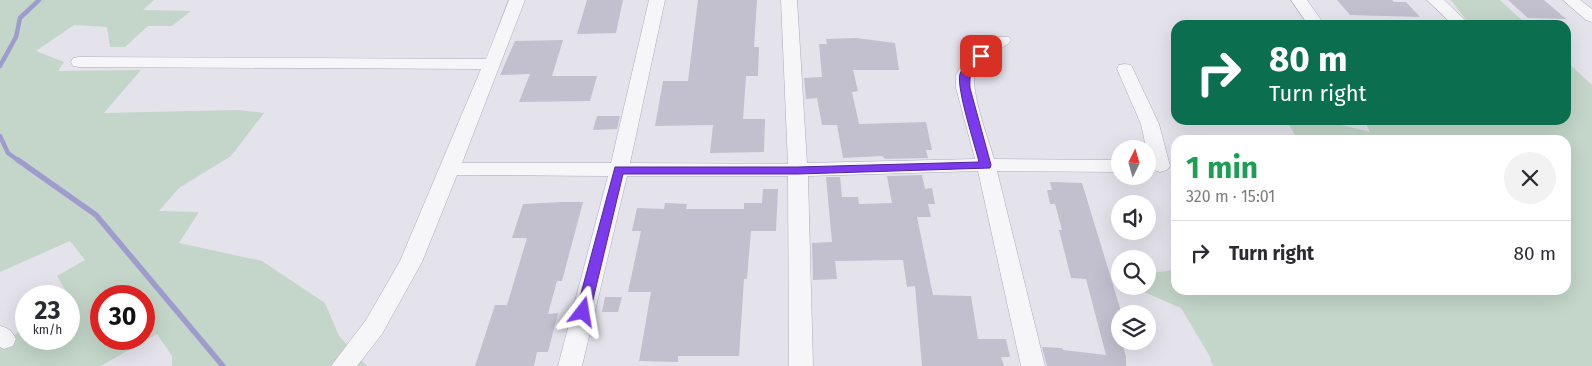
<!DOCTYPE html>
<meta charset="utf-8">
<style>
body{margin:0;font-family:"Fira Sans",sans-serif;background:#f2f2f3;color:#2b2b33;height:100vh;display:flex;flex-direction:column;font-size:19px;white-space:nowrap}
*{box-sizing:border-box;margin:0}
p{font-size:16px;color:#7c7c81}
.icon{flex:none;width:28px;height:28px;fill:none;stroke:currentColor;stroke-width:2;stroke-linecap:round;stroke-linejoin:round}
.map{position:relative;flex:1;overflow:hidden}
.panel{position:absolute;left:1171px;top:135px;width:400px;height:160px;display:flex;flex-direction:column;background:#fff;border-radius:15px;box-shadow:0 5px 20px #0002}
.panel>*{flex:none}
.banner{position:absolute;left:1171px;top:20px;width:400px;height:105px;border-radius:15px;box-shadow:0 5px 20px #0002;background:#0b6e4f;color:#fff;overflow:hidden}
.needle{width:32px;rotate:5deg}
.buttons{position:absolute;left:1111px;top:140px;display:grid;gap:10px}
.buttons a{display:grid;place-items:center;width:45px;height:45px;border-radius:50%;background:#fff;box-shadow:0 5px 20px #0002;font-size:25px}
.speed{position:absolute;left:15px;top:285px;display:flex;gap:10px;font-size:25px;font-weight:700;text-align:center}
.speed>*{display:grid;place-content:center;width:65px;height:65px;border-radius:50%;background:#fff;box-shadow:0 5px 20px #0002;line-height:1}
.speed small{font-size:12px;font-weight:400}
.speed .limit{border:8px solid #d22;background:#fff;color:#111}
.pin{position:absolute;display:grid;place-items:center;width:42px;height:42px;color:#fff;margin:-21px;border-radius:10px;box-shadow:0 2px 8px #0006}
.me{position:absolute;width:55px;margin:-28px;rotate:14deg;stroke-linejoin:round;filter:drop-shadow(0 0 4px #0008)}
.turn{display:flex;align-items:center;gap:18px;height:105px;padding:0 15px;font-size:22px}
.turn .icon{width:65px;height:65px;stroke-width:2.5}
.turn b{display:block;font-size:35px;line-height:42px}
.round{display:grid;place-items:center;flex:none;width:52px;height:52px;border-radius:26px;background:#f2f2f3}
.overview{display:flex;align-items:center;justify-content:space-between;height:85px;padding:0 15px}
h1{font-size:30px;font-weight:700;line-height:38px;color:#1e9e55}
ul{padding:0;list-style:none}
li{display:flex;align-items:center;gap:15px;height:65px;padding:0 15px;border-top:1px solid #e1e1e2}
li div{flex:1}
li b{display:block;font-size:19px}
li em{font-style:normal}
.map>svg:first-child{display:block}
.green{fill:#c3d6c9;fill-rule:evenodd}
.lines{fill:none;stroke-linecap:round;stroke-linejoin:round}
.stream-far1{stroke:#9f9ccd;stroke-width:4.5}
.stream{stroke:#9f9ccd;stroke-width:5.5}
.building{fill:#c2bfcf}
.street-casing{stroke:#adabba;stroke-width:1}
.street{fill:#f6f6f9;fill-rule:evenodd}
.route{fill:#7c3aed;stroke:#51269a}
</style>
<div class="map">
<svg width="1592" height="366" viewBox="0 0 1592 366">
<rect width="100%" height="100%" fill="#e4e3ec"/>
<path class="green" d="M0,0H154L143,10L191,11L172,26H148L125,47H110L107,27L74,25L36,51L64,62L58,71L141,70L104,113L238,110L264,113L231,156L179,188L159,211L199,212L179,243L262,261L325,303L339,336L367,366H172V356L157,334L101,366H0V345L26,327V339H69L70,298L57,276L85,260L70,241L0,272ZM101,296H144V339H101Z
M1451,0H1500L1527,25H1470Z
M1566,61L1592,85V366H1213L1209,355L1181,308L1139,290V286H1148V273L1176,270V290H1566V140H1298L1287,121L1277,120H1321L1370,132L1364,120H1566Z"/>
<g class="lines">
<path class="stream-far1" d="M0,66L16,37L20,18L39,0
M0,136L8,153L19,161"/>
<path class="stream" d="M18,160L96,215L223,366"/>
</g>
<path class="building" d="M587,0H623L616,33L577,34Z
M698,0H757L754,47H759L758,76H746L743,119H765L764,152L710,153L713,125L655,126L663,81H688Z
M1337,0H1392L1394,2H1406L1420,17L1350,15Z
M1508,0H1544L1566,19L1528,18Z
M856,38L895,43L899,70H853L858,91L852,92L859,124L926,122L932,150H926L928,158L885,159L882,156L843,158L837,125H822L817,98L806,99L804,78L822,77L819,44H827L826,39Z
M563,40L552,76H597L590,101L519,102L530,74L500,75L515,41Z
M597,116H620L617,129L593,130Z
M922,175L925,189L932,188L935,204H928L931,217H917L933,295L971,296L978,339H1006L1010,357H1001L1004,366H922L915,286L907,287L903,260L835,261L837,279L813,280L812,243L832,242L826,177H840L842,197H858L859,204L892,203L887,176Z
M1050,182L1082,183L1120,308V341H1122L1126,357V366H1047L1042,347L1062,348L1063,350L1106,355L1086,279L1071,278L1059,230H1062L1055,204H1050L1047,190H1052Z
M763,189H778L776,231H751L747,279H744L739,356H678V362L639,361L651,292H628L641,231H632L637,208L664,209L665,203L687,204L686,209H744V203H762Z
M562,202H583L562,281H557L548,314L558,313L548,352H537L534,366H475L495,305H507L527,238H512L523,204Z
M605,297H622L618,312H602Z"/>
<g class="lines">
<g class="street-casing">
<path id="street" d="M509,0H525L462,163H611L649,0H665L630,163L788,164L781,0H797L807,163L975,159L956,88V75L964,60L997,37H1009L1011,40L1009,43C999,50 984,58 977,67C966,82 989,140 994,159L1120,160V172L997,171L1045,366H1021L978,171L808,176L813,366H789L788,176H627L582,366H558L608,176L457,175L422,262L382,334L357,366H331L366,320L400,261L481,69L79,67L73,66L71,62L73,58L79,57L486,59Z
M1291,0H1307L1321,20L1319,23H1307Z
M1427,0H1444L1470,25H1453Z
M1563,0H1580L1592,9V22L1586,20Z
M1125,64L1131,65L1133,69L1159,124L1170,166L1167,170L1160,172L1153,170L1150,166L1141,124L1117,69L1119,65Z
M0,326C9,328 12,331 16,339L13,346L4,349L0,347Z"/>
</g>
<use href="#street" class="street"/>
</g>
<path class="route" d="M978,54H984L986,56C974,69 969,68 970,88L991,165L990,168L798,174H623L590,312L588,316L583,318L578,316L576,312L615,167H798L979,162C975,145 956,88 960,74C963,65 970,60 978,54Z"/>
</svg>
<div class="buttons">
<a><svg class="needle" viewBox="-14 -14 28 28"><path d="M0-13l5 13h-10z" fill="#e53935"/><path d="M0 13l5-13h-10z" fill="#7c7c81"/></svg></a>
<a><svg class="icon" aria-label="sound" viewBox="0 0 24 24"><path d="M4 9h4l5-4v14l-5-4H4zM17 9q2 3 0 6"/></svg></a>
<a><svg class="icon" aria-label="search" viewBox="0 0 24 24"><circle cx="10" cy="10" r="6"/><path d="M15 15l6 6"/></svg></a>
<a><svg class="icon" aria-label="layers" viewBox="0 0 24 24"><path d="M12 4l9 5-9 5-9-5zM3 14l9 5 9-5"/></svg></a>
</div>
<div class="speed"><div>23<small>km/h</small></div><div class="limit">30</div></div>
<div class="pin" style="left:981px;top:56px;background:#d93025"><svg class="icon" aria-label="arrive" viewBox="0 0 24 24"><path d="M6 21V4h12l-3 4 3 4H6"/></svg></div>
<svg class="me" style="left:583px;top:312px" viewBox="-20 -20 40 40"><path d="M0-17L14 15 0 8-14 15z" fill="#7c3aed" stroke="#fff" stroke-width="4"/></svg>
<div class="banner">
<div class="turn"><svg class="icon" aria-label="right" viewBox="0 0 24 24"><path d="M7 20v-9h11M14 6l5 5-5 5"/></svg><div><b>80 m</b>Turn right</div></div>
</div>
<section class="panel">
<div class="overview"><div><h1>1 min</h1><p>320 m · 15:01</p></div><a class="round"><svg class="icon" aria-label="close" viewBox="0 0 24 24"><path d="M6 6l12 12M18 6L6 18"/></svg></a></div>
<ul>
<li><svg class="icon" aria-label="right" viewBox="0 0 24 24"><path d="M7 20v-9h11M14 6l5 5-5 5"/></svg><div><b>Turn right</b></div><em>80 m</em></li>
</ul>
</section>
</div>
